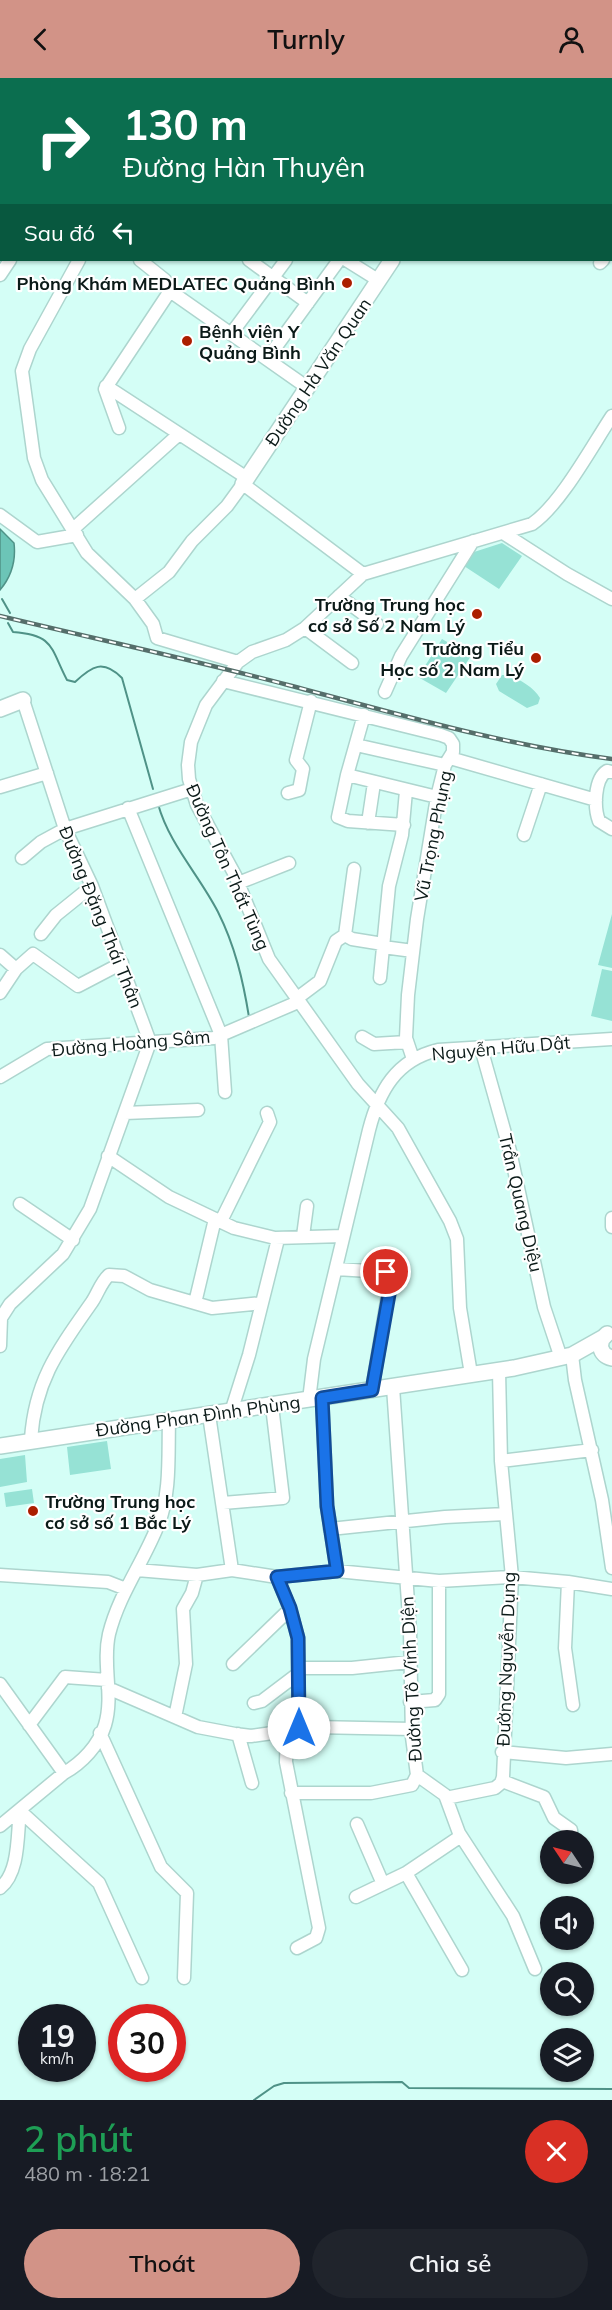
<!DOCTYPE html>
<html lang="vi">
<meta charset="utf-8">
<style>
body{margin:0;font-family:Mulish,sans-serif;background:#20242c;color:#f1f3f6;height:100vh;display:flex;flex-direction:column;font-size:22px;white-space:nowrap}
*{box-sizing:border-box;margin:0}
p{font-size:20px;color:#9ea1a6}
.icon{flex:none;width:33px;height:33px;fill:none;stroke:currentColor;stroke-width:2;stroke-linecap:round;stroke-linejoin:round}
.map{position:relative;height:2022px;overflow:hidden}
.side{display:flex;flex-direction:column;background:#171b24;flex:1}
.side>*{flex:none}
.banner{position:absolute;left:0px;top:0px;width:612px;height:183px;box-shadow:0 2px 4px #0004;background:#0b6e4f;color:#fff;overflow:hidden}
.needle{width:39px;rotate:305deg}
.controls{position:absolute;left:540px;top:1752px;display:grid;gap:12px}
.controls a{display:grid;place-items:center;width:54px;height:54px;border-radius:50%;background:#171b24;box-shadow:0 2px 4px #0004;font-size:30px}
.speed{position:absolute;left:18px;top:1926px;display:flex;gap:12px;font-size:30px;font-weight:700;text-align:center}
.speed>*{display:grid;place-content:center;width:78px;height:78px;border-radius:50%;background:#171b24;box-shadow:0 2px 4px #0004;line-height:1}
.speed small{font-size:15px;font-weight:400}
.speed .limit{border:9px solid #d22;background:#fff;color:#111}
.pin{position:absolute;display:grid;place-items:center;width:51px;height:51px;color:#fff;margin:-26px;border:3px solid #fff;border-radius:50%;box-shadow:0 2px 6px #0007}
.me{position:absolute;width:66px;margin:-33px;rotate:0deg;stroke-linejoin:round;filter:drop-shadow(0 0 4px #0008)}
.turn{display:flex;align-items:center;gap:21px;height:126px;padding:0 24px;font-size:27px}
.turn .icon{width:78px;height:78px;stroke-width:2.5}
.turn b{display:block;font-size:42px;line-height:51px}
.then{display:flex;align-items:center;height:57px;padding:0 24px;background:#0003;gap:12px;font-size:22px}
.round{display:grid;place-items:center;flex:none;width:63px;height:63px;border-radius:32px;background:#20242c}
.overview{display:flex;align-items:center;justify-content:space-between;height:102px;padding:0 24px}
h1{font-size:36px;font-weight:600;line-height:45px;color:#1e9e55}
.primary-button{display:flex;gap:12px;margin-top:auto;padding:12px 24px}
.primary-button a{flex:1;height:69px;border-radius:36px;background:#d29387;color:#111;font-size:24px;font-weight:600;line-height:69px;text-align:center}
.primary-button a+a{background:#20242c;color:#f1f3f6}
header{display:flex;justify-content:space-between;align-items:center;height:78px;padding:0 24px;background:#d29387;color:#111;font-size:27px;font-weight:600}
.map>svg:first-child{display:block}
.green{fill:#96e2d5}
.water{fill:#6cc5b7;stroke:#4f9287;stroke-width:1.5}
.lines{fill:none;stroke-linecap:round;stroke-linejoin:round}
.stream{stroke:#4f9287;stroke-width:2}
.minor-casing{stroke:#add5ce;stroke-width:15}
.major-casing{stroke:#add5ce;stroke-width:18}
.minor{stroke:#fff;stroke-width:12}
.major{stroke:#fff;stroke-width:15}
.rail-casing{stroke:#556e6a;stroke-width:4.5}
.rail{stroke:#fff;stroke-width:2;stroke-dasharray:7;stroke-linecap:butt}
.route-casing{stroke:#114b97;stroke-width:15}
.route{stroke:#1a73e8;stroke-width:10}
.poi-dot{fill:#ac1e00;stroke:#fff;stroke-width:2}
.labels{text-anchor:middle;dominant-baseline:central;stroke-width:4.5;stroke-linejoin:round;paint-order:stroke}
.poi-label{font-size:18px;font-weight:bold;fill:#0b1a18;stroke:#fff;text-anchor:end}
.street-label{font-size:18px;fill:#0b1a18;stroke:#fff}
</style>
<header><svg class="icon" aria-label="back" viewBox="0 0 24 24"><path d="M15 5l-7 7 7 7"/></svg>Turnly<svg class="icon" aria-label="person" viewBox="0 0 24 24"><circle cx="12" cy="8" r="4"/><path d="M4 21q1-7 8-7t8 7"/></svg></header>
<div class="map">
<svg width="612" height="2022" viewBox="0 0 612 2022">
<rect width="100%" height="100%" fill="#d4fef6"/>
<path class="green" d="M502,465L522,478L499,511L464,488L474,474Z
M442,561L471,578L446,615L418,599Z
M502,597C514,597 534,609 540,620L538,626L527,630L499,613L496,606Z
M612,836V890L598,887Z
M602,891L612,893V943L591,938Z
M107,1363L111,1391L70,1397L67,1369Z
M25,1377L27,1404L0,1409V1381Z
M32,1411L34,1425L6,1429L4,1415Z"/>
<path class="water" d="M0,451L14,465C16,482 11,499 0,512Z"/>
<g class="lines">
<path class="stream" d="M2,521L10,535
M8,545L13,554C54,557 50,569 67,602L75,604C92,588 103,581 122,600L153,711
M158,726C169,766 199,797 218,834C235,868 243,902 249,939
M254,2022L274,2008L284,2005L402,2004L409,2010L612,2011"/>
<g class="minor-casing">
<path id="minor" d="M99,2V0
M610,81L612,82
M610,151L612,150
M0,163L2,164
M610,170L612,168
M79,182L30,271L22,293L34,380L42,402L87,475L135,521L153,546L157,560L238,584
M140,182L165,202L170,213L308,310
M249,182L308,225
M346,182L378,202
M600,185L603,182
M0,197L10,182
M231,256L286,182
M267,281L339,182
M106,308L247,400
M119,350L105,311L170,213
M0,437L37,464L77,457
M72,452L178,357
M503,455L567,496L612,521
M339,518L377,546
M135,521L169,494L192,463L227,428L243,406L363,496
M305,550L352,585
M223,603L441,657L449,660L453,666V674L445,687L437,719L417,841L408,917L406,960L413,981
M385,614L401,578L473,463
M364,637L347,697L338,739L348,743L404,747
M356,667L445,687
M450,680L596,722
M612,694L607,693C594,701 594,730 599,743L612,751
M347,697L437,719
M0,709L47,695
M288,715L299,712L303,691L296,682L311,623
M128,730L221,957L225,1014
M368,745L374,705
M524,757L541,706
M22,780L41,764L65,751L192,711
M354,791L345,857L352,861L383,866
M238,805L289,785
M41,856L56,837L92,808
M383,869L413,873
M0,877L16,891
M380,900L389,808L402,757L406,713
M0,915L16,891L33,876L78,908L122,885
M296,921L320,903L336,863L345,857
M362,959L374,966L407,964
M481,970L510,1073L544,1229L561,1280
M0,999L47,971L214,960L298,924
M125,1035L198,1032
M108,1078L169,1119L234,1150L275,1160L343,1158
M20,1126L73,1162
M612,1140V1149
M221,1143L270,1044L267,1035
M303,1158L307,1128
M336,1191L386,1194L391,1199L372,1312
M195,1225L215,1141
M0,1268L1,1240L10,1226L63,1176L90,1131L150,964L92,808L65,751L23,622
M572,1277L575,1302L602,1422L612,1490
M471,1296L460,1230L457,1161L450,1143L398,1050L358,1006L269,881L235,797L197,727L189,701L188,687L191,664L206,627L238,584L252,574L286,562L305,550L363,496L532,446C561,426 592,368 612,338
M393,1309L410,1553L412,1659L417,1697L445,1717L459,1755L513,1838L535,1891
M322,1320L327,1428L337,1493
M309,1322L314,1281L369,1052C379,1013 396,982 438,972L612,961
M231,1334L249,1277L278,1161L275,1160
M209,1337L232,1492
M31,1361C35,1302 59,1271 92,1224C98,1215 101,1204 109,1197L124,1198L150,1212L212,1230L262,1225
M501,1383L592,1372
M223,1425L283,1420L272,1328
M330,1451L445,1439L505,1436
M137,1492L197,1497L232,1492L277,1499L337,1493L439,1503L512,1499L568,1504L612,1511
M0,1497L108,1504L126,1511
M277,1499L290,1531L298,1560L299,1650
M568,1504L565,1570L573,1627
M233,1586L290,1531
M299,1590H352L409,1584
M0,1606L64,1695
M108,1610L198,1649L235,1656L251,1658L314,1649L412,1651
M410,1624L435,1622L439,1616V1503
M254,1625L262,1623L299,1595
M175,1639L186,1586L183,1531L192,1515L197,1497
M29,1647L65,1599L107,1602
M287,1651L286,1684L319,1850L316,1860L297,1870
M100,1655L161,1789L187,1815L184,1900
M238,1656L252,1705
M502,1674L566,1680L612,1676
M502,1703L544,1719L554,1740L571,1752L572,1762
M291,1715H371L412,1707L417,1697
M446,1720L495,1710L501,1705L503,1699L512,1499L501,1383L499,1293
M20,1733L99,1805L142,1900
M357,1746L383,1806
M0,1748L64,1695C82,1685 99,1667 105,1647C114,1617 102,1586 109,1556C119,1516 143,1485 158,1447C171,1416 168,1376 169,1343
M406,1795L462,1892
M0,1810C20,1794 17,1756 20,1733
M356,1819L406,1795L461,1758"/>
</g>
<g class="major-casing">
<path id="major" d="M455,2V0
M243,406L392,182
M0,631L23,622
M607,1256C597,1264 599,1277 612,1280
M0,1368L514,1290L572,1277L604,1259"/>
</g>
<use href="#minor" class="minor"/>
<use href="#major" class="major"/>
<g class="rail-casing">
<path id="rail" d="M0,538C96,561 193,582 288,607C395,635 502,667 612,681"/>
</g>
<use href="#rail" class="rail"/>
</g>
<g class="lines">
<g class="route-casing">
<path id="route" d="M299,1650L298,1560L290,1530L277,1499L337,1493L327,1428L322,1320L372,1312L391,1205V1199L386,1194"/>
</g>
<use href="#route" class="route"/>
</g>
<g class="poi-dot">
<circle cx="347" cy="205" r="6"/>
<circle cx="187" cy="263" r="6"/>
<circle cx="477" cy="536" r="6"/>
<circle cx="536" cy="580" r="6"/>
<circle cx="33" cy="1433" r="6"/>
</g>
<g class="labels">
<g class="poi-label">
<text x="335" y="205">Phòng Khám MEDLATEC Quảng Bình</text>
<text x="199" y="253" text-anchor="start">Bệnh viện Y<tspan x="199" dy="21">Quảng Bình</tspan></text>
<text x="465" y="526">Trường Trung học<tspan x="465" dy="21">cơ sở Số 2 Nam Lý</tspan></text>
<text x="524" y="570">Trường Tiểu<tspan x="524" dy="21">Học số 2 Nam Lý</tspan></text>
<text x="45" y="1423" text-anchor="start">Trường Trung học<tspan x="45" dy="21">cơ sở số 1 Bắc Lý</tspan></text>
</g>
<g class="street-label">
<text transform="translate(318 294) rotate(-56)">Đường Hà Văn Quan</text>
<text transform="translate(433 758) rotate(-79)">Vũ Trọng Phụng</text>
<text transform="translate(228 789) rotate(66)">Đường Tôn Thất Tùng</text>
<text transform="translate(101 839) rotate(68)">Đường Đặng Thái Thân</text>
<text transform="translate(131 965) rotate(-5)">Đường Hoàng Sâm</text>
<text transform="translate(501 970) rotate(-5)">Nguyễn Hữu Dật</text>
<text transform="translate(521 1125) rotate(77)">Trần Quang Diệu</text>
<text transform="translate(198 1338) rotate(-8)">Đường Phan Đình Phùng</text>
<text transform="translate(506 1581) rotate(-88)">Đường Nguyễn Dụng</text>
<text transform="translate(411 1601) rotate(-93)">Đường Tô Vĩnh Diện</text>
</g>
</g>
</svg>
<div class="controls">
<a><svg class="needle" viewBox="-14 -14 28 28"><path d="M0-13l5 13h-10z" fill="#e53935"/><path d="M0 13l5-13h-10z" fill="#9ea1a6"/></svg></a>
<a><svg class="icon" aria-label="sound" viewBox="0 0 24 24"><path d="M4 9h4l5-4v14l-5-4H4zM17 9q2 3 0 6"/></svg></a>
<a><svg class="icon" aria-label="search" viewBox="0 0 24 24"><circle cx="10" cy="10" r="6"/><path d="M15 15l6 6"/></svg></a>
<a><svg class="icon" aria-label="layers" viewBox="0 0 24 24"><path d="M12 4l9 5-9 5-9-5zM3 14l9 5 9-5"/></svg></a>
</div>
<div class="speed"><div>19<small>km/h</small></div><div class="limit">30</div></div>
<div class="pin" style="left:386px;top:1194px;background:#d93025"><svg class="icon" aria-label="arrive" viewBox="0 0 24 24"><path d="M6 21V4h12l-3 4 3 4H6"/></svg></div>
<svg class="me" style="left:299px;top:1650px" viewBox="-20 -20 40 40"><circle r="19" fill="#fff"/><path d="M0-13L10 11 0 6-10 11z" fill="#1a73e8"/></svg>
<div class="banner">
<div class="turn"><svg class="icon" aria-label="right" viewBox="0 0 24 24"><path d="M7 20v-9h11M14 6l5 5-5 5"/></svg><div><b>130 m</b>Đường Hàn Thuyên</div></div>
<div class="then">Sau đó<svg class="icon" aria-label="left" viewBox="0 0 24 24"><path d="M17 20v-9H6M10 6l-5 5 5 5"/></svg></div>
</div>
</div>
<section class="side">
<div class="overview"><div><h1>2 phút</h1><p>480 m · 18:21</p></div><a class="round" style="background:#d93025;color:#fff"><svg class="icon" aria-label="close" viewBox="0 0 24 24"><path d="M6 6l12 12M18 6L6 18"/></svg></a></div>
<div class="primary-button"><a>Thoát</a><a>Chia sẻ</a></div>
</section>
